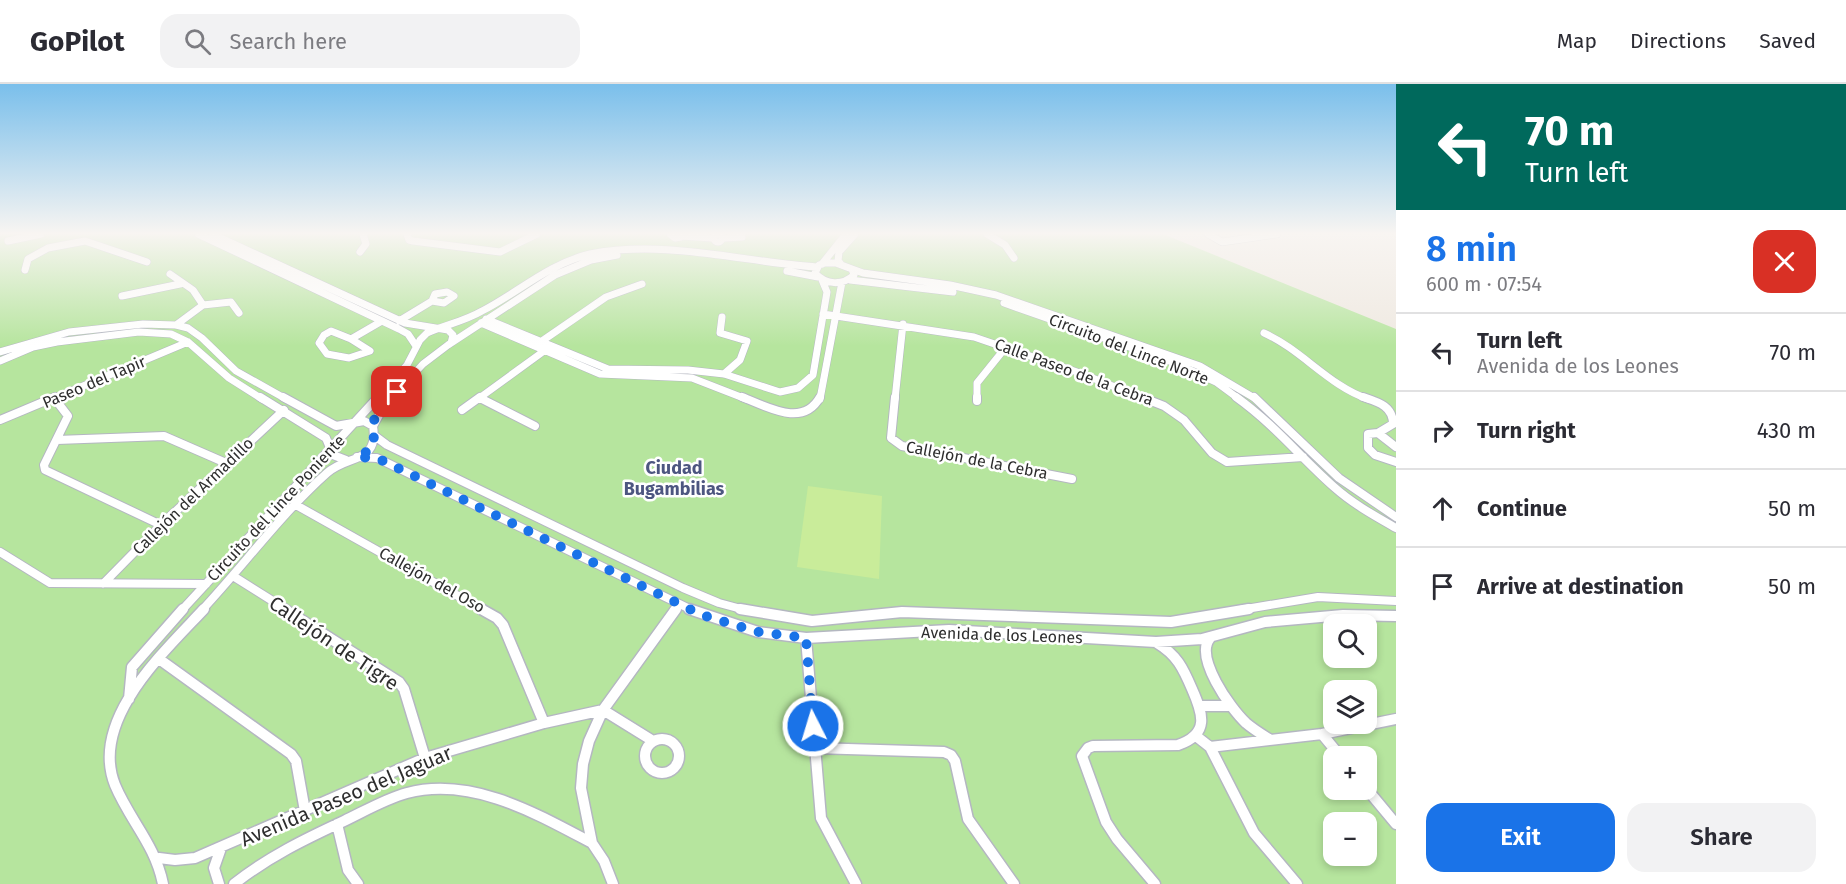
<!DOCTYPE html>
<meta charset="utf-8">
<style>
body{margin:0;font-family:"Fira Sans",sans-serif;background:#f2f2f3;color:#2b2b33;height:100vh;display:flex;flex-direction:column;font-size:22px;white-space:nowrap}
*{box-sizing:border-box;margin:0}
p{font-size:20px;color:#7c7c81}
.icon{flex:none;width:33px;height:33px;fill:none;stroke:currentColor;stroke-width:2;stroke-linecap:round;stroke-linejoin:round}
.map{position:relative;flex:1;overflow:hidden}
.side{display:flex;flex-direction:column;background:#fff;width:450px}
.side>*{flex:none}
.banner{background:#00695c;color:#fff;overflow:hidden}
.fabs{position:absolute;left:1323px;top:530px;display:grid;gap:12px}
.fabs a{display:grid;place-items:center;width:54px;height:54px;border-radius:12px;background:#fff;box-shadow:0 3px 9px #0003;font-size:30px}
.pin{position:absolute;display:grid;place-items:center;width:51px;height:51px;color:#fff;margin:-26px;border-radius:12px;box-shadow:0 3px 9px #0006}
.me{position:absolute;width:66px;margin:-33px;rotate:355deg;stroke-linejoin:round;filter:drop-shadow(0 0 4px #0008)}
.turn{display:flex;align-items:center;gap:21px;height:126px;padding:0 30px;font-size:27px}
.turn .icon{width:78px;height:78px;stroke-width:2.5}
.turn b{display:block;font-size:42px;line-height:51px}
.round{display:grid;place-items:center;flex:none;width:63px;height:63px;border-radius:18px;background:#f2f2f3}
.head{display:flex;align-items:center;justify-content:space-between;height:102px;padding:0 30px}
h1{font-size:36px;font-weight:600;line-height:45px;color:#1a73e8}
.action{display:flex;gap:12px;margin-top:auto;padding:12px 30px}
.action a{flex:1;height:69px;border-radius:18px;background:#1a73e8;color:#fff;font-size:24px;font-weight:600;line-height:69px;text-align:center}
.action a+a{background:#f2f2f3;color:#2b2b33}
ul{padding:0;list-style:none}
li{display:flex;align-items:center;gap:18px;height:78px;padding:0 30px;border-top:2px solid #e1e1e2}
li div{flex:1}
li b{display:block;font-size:22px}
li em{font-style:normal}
header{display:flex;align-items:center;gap:36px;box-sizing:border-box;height:84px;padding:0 30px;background:#fff;border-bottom:2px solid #e1e1e2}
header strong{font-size:28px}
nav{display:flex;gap:33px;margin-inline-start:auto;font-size:21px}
.search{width:420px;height:54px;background:#f2f2f3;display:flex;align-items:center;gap:15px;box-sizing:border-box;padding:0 21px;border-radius:18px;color:#7c7c81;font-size:22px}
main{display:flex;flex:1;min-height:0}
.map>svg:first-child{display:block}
.green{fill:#b6e59e;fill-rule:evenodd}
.pitch{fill:#c9ec9a}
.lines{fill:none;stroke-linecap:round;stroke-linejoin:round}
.minor-far2-casing{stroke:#b4b7c1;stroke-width:8}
.minor-far1-casing{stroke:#b4b7c1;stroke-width:10}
.minor-casing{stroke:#b4b7c1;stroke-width:13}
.minor-far2{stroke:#fff;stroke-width:7}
.minor-far1{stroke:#fff;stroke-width:8}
.minor{stroke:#fff;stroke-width:10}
.route{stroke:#1a73e8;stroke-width:10;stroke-dasharray:0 18}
.labels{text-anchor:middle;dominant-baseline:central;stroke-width:5;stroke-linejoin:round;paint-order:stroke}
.street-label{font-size:16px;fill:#2e2e2e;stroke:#fff}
.neighbourhood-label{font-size:18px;font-weight:bold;fill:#4d5680;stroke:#fff}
.near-street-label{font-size:20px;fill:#2e2e2e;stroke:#fff}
</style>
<header>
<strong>GoPilot</strong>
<div class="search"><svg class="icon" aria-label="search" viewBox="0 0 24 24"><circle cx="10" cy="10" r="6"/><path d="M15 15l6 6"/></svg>Search here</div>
<nav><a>Map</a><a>Directions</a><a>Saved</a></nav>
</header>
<main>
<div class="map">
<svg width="1396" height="800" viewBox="0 0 1396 800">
<rect width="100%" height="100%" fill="#efe9e1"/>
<path class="green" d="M0,150H1163L1396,245V800H0ZM1334,540H1366V573H1334ZM1334,606H1366V639H1334ZM1334,672H1366V705H1334ZM1334,738H1366V771H1334Z"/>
<path class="pitch" d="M808,402L882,412L879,495L797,483Z"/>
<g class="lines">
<g class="minor-far2-casing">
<path id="minor-far2" d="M714 154a4 4 0 1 1 8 0a4 4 0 1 1-8 0Z
M198,150L399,245L408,250L416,262
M212,150L405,239L448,246L453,251L451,259
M407,150L409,156L413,157L500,168L537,150
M670,150L675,154L681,153L682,150
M987,150L1005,161L1014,174
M1208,150L1222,158L1277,150
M682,152L712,154
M724,154L742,153
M8,157L41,150
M360,168L366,160L363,150
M825,179H836L852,185L854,191C842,202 826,201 815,189L819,181Z
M840,179L838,177L839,168L855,150
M822,180L846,150
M852,185L863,189L950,201L996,211L1200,282L1256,315
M25,186L28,175L48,164L85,157L147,178
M787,187L818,193
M170,190L193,206L203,221
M850,196L953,208
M447,208L454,212L444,219L432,217L435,210Z
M122,212L180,200
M1004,219L1172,278L1216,298L1239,315
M823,230L974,253L1080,289L1145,315
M722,233L720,249L747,257L740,276L724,290
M486,235L608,285L688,286L724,290L780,308L798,304L813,291L827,208L822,196
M399,237L432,217
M481,239L600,290L692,294L746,315
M176,241L203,221L231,218L239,229
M331,247L351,255L370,267L349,274L327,270L319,259L324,251Z
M1264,249C1302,266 1329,302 1368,315
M351,255L382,237
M542,257L606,213L642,200
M0,268L69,248L143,240L176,241L188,244L202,254L236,287L286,315
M0,277L33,263L57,258L139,248L171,250L188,258L229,294L262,315
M52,315L188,258
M376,315L407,281L420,256L427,249C445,241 465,237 482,227C519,208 548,180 590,170C664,155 743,178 817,183
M391,315L423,280L448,261L555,191L591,176L617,171
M478,315L544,267
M820,315L842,198
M895,315L903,240
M977,315V299L1006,263"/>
</g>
<g class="minor-far1-casing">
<path id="minor-far1" d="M260,313L326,354L333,371L346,376
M283,313L336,342L364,337L373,342
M742,313C768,323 803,344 820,313
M895,313L891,354L902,362L1072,395
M977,313V317
M1141,313L1164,322L1184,336L1212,369L1227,378L1303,373
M1236,313C1275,341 1300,373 1334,403C1353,420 1375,432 1396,444
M1254,313L1339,394L1396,433
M1363,313C1378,318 1393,322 1393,340L1378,349
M480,314L535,342
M55,315L68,332L44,381L45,386L161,441
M462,326L480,313
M0,336L55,313
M373,342L384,322L392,313
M375,352L387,361L683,504L719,519L745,526
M57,356L164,352L226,379
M1396,363L1378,349L1368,350V364L1375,371L1396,378
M357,373L377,374L692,526
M296,421L483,526
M0,468L50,499L206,500
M233,492L287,526
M103,500L161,441L284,326
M182,526L378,313
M202,526C244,481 281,430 327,389C348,370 379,380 373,342
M674,526L679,520
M1240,526L1318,513L1396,517"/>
</g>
<g class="minor-casing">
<path id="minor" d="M284,525L399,598L404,605L425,674
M481,525L497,534L503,541L544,639
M689,525L758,548L806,554L949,546L1156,558L1202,555L1265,538L1343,531L1396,532
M740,525L812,537L902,528L1171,538L1249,525
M806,554L821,734L856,800
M1210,554C1194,573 1230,624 1246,639C1253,645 1261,650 1269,655
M159,575L291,670L296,677L305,727
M129,615L132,583L183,525
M1200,622H1229
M603,626L653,657
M1322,650L1340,672
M1196,652L1210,663L1254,749L1297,800
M645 672a17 17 0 1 1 34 0a17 17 0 1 1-34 0Z
M1210,663L1322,650L1396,635
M815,664L944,668L951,671L955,677L968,735L1014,800
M1366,704L1396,740
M337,740L348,786L358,800
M159,774L175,776L195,774L425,674L544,639L603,626
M163,800C155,760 130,737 115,701C89,636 164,568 204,525
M219,800L214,784L221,764
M234,800C268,773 305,755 344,737C365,727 385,715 407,709C472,692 537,730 592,759
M613,800L604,777L592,759L581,704L583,680L589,657L603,626L676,525
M1155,800L1117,755L1106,738L1082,672L1088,664L1093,662L1178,661C1210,650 1203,630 1192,605C1183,584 1177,571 1157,559"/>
</g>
<use href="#minor-far2" class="minor-far2"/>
<use href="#minor-far1" class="minor-far1"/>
<use href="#minor" class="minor"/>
</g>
<linearGradient id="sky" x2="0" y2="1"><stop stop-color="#7abfeb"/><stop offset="0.57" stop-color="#f8f5f2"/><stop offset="1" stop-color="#f8f5f2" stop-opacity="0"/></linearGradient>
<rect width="1396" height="262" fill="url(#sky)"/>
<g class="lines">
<path class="route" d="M397,308C389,316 380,324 375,334C367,352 386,360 357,373L377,374L702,531L758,548L806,554L813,642"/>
</g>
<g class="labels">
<g class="street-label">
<text transform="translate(1129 265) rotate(21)">Circuito del Lince Norte</text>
<text transform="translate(1074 288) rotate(20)">Calle Paseo de la Cebra</text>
<text transform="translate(94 298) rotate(-23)">Paseo del Tapir</text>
<text transform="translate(977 376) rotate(11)">Callejón de la Cebra</text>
<text transform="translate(193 412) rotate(-44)">Callejón del Armadillo</text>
<text transform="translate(276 424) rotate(-47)">Circuito del Lince Poniente</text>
<text transform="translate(432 496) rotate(29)">Callejón del Oso</text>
<text transform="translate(1002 551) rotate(2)">Avenida de los Leones</text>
</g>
<g class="neighbourhood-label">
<text x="674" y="384">Ciudad<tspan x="674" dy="21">Bugambilias</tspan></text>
</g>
<g class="near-street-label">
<text transform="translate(334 559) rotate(34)">Callejón de Tigre</text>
<text transform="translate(346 712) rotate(-23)">Avenida Paseo del Jaguar</text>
</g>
</g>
</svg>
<div class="fabs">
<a><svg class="icon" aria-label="search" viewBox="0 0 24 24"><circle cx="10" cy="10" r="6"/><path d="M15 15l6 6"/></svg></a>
<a><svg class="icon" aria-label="layers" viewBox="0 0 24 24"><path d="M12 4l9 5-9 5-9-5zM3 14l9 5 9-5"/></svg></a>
<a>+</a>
<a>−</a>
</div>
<div class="pin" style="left:397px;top:308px;background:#d93025"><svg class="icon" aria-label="arrive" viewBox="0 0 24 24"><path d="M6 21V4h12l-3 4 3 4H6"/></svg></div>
<svg class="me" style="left:813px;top:642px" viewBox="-20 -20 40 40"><circle r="17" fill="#1a73e8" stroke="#fff" stroke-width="3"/><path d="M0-11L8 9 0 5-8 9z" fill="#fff"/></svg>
</div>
<section class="side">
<div class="banner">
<div class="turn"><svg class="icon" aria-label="left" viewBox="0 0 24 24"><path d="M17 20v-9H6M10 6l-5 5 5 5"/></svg><div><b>70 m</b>Turn left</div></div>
</div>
<div class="head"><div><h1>8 min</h1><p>600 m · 07:54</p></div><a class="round" style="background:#d93025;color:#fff"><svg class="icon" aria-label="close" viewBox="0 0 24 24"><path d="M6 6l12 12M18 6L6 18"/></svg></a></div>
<ul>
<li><svg class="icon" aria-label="left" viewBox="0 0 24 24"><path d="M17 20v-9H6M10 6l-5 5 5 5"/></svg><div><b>Turn left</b><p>Avenida de los Leones</p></div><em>70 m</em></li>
<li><svg class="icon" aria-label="right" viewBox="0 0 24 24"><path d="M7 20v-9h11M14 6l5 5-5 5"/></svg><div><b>Turn right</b></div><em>430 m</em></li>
<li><svg class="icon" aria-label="ahead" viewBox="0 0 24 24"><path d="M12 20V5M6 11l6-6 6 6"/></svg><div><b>Continue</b></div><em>50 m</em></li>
<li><svg class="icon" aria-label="arrive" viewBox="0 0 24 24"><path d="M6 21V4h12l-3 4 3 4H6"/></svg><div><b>Arrive at destination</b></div><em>50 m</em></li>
</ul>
<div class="action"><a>Exit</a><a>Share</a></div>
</section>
</main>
